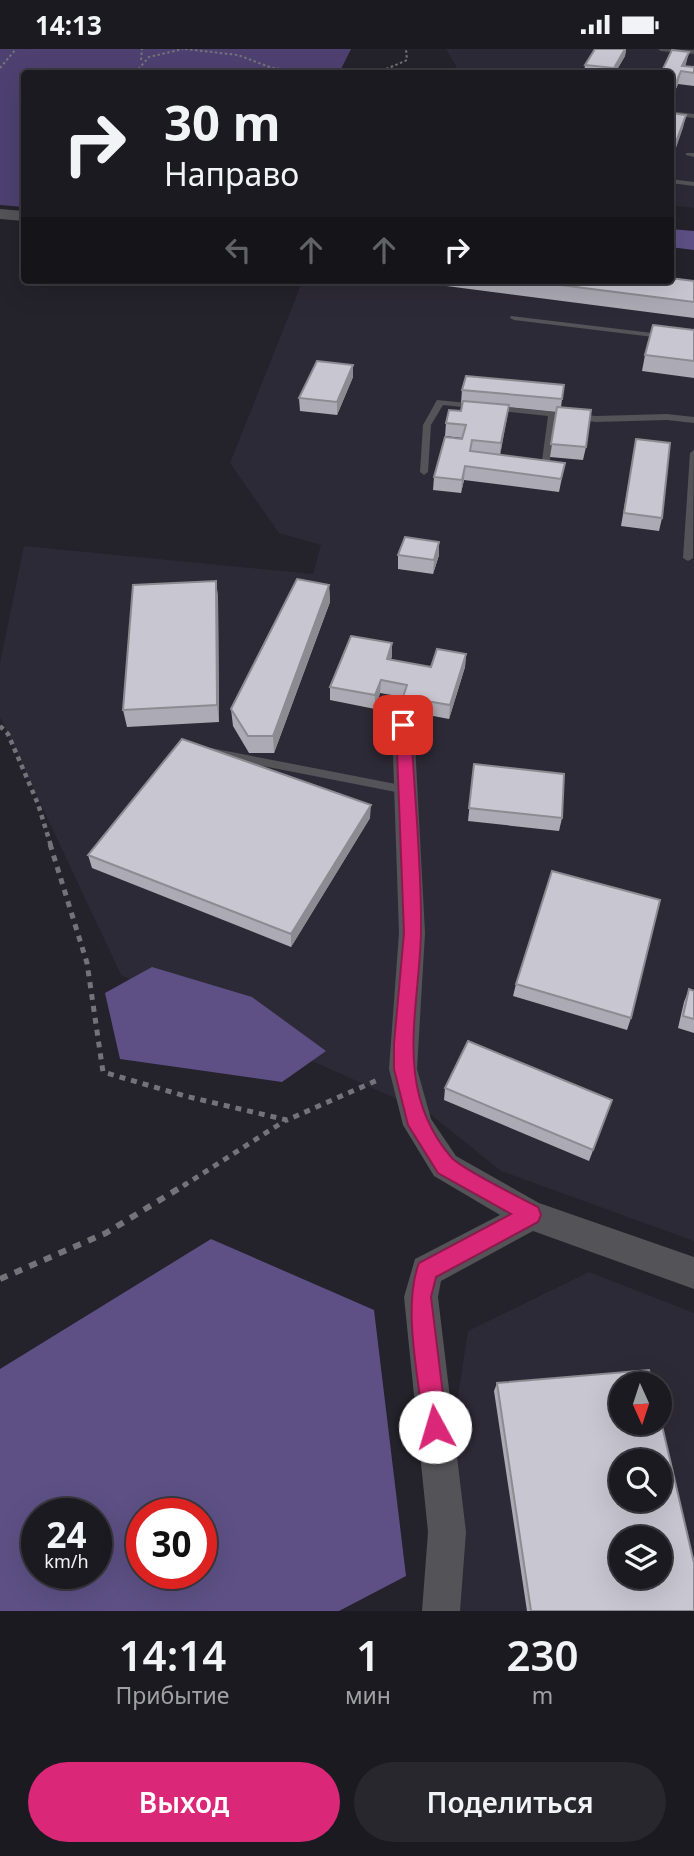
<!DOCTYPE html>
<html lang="ru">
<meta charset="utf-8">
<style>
body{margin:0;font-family:"Noto Sans",sans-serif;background:#28272d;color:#f1f3f6;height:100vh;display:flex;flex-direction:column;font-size:26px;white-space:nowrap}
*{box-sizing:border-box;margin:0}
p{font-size:23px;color:#a0a1a5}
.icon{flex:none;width:38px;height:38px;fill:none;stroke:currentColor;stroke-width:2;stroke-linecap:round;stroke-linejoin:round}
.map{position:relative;height:1562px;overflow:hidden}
.drawer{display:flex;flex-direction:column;background:#1b1a20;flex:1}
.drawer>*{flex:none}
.guide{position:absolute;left:21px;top:21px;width:653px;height:214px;border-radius:7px;box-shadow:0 7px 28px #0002,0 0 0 2px #39383e;background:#1b1a20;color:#f1f3f6;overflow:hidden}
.needle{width:46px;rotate:177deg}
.buttons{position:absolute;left:609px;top:1323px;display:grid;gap:14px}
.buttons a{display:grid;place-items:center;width:63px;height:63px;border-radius:50%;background:#1b1a20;box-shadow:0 7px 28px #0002,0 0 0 2px #39383e;font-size:35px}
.speed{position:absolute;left:21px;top:1449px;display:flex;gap:14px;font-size:35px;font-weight:700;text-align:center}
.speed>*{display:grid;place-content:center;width:91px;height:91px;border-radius:50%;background:#1b1a20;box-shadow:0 7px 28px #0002,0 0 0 2px #39383e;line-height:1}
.speed small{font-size:18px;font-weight:400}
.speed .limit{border:10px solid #d22;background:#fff;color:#111}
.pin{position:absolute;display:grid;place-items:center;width:60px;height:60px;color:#fff;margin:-30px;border-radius:14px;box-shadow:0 4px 10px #0006}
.me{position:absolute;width:77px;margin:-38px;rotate:354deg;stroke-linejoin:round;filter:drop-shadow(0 0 5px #0008)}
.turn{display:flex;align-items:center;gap:24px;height:147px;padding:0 28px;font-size:32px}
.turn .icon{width:91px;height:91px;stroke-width:2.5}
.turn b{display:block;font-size:49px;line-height:60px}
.lanes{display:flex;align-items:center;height:66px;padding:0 28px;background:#0003;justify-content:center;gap:35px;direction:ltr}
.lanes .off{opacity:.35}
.eta{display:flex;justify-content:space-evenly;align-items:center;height:119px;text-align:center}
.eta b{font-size:42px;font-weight:600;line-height:49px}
.button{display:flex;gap:14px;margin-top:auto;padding:14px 28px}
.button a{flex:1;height:80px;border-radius:42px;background:#db2777;color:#fff;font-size:28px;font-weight:600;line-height:80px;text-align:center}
.button a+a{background:#28272d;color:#f1f3f6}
.status{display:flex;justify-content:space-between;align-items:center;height:49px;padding:0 35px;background:#1b1a20;direction:ltr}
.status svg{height:19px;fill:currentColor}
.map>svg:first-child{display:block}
.built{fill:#2d2a37;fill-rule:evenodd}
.green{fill:#4e4171}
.forest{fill:#5e5085;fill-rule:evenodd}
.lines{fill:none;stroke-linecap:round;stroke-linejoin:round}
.path-far3{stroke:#75737a;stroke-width:2;stroke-dasharray:2.5 2.5;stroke-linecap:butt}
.path-far2{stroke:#75737a;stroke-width:4.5;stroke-dasharray:4.5 4.5;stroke-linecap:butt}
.path-far1{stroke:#75737a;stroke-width:5;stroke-dasharray:6 6;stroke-linecap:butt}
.path{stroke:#75737a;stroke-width:6;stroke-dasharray:8 8;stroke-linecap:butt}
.service{fill:#545357;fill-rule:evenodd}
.minor{fill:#545357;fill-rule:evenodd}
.tertiary{fill:#545357;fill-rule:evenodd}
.wall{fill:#acaab4}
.shaded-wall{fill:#8c8b92}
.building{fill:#c8c6d1;stroke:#8c8b92;stroke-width:2;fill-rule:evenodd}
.route{fill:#db2777;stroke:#8e194d;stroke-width:2}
</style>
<div class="status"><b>14:13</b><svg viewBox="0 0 49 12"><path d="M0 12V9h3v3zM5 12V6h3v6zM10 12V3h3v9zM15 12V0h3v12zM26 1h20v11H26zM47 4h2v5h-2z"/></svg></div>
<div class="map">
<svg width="694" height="1562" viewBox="0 0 694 1562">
<rect width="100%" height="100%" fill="#24222a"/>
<path class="built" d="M446,0H694V159L670,156V24H460Z
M303,231H560L694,248V1192L501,1122L430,1065L121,926L0,668V614L24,497L313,525L321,496L279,484L230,414Z
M589,1223L694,1264V1562H425L468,1282ZM621,1335H660V1374H621ZM621,1412H660V1451H621ZM621,1489H660V1528H621Z"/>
<path class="green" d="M0,0H351L339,24H24V158L0,156Z"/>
<path class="forest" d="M670,180L694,182V201L670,198Z
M152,918L252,948L326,1002L282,1033L120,1010L105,944Z
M211,1190L374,1261L406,1527L339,1562H0V1320ZM37,1465H96V1524H37ZM142,1465H201V1524H142Z"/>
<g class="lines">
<path class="path-far3" d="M185,0L238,6L272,19L315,24
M141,11L142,0
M0,19L16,0
M135,24L149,8L183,0
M377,24L407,11L406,0"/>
<path class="path-far2" d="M0,677L8,685L38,755L51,797"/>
<path class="path-far1" d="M50,795L87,914L103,1023L185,1047L287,1071L380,1030
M183,1137L286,1071"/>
<path class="path" d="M0,1230L106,1184L186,1135"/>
<path class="service" d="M658,0L694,1V5L661,2Z
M670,62L694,65V69L670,66Z
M686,104H694V108L686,106Z
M670,130L694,133V137L670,134Z
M511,267L694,289V293L514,271L510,269Z
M437,351L596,367L667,365L694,368V374L667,371L596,373L556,368L549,419L545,422L541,419L548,367L443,356L431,376L428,423L424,426L420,423L423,376Z
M694,401L693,509L688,512L683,509L690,404Z
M211,699L406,737L412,741L406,745L207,706L205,703L207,700Z"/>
<path class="minor" d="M403,668L411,670L414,676L425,884L417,1020L431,1070L456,1107L539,1154L694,1208V1240L533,1182L441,1232L438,1248L466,1483L460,1562H422L428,1483L404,1248L415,1210L500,1166L434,1127L403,1076L389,1020L399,884L392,676L395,670Z"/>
<path class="tertiary" d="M0,160L24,162V172L0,170Z"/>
</g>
<path class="wall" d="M595,0H626L625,7L615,24H584L585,16Z
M686,15L685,17L694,18V37L678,35L671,51H670V24Z
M400,231H670L694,232V269Z
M694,281V329L642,322L645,306Z
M353,316V328L337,366L300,362L299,349Z
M564,336L561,358L586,398L583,411L550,408L557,363L508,358L500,406L565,414L559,443L464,431L461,444L433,441L434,428L462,390L463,389L445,387L446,374L461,362L463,354H461L462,341Z
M636,390L662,469L659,482L621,477Z
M398,506H439L433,525L398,520Z
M216,532L218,549L219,673L127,678L123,661Z
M329,536L330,553L274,704H249L233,677L231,660Z
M392,594L391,611L431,618L466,605L465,618L449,670L402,661L403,648L380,644L375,660L330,651V638Z
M474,715L562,769L559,782L468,772Z
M370,769L291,898L92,819L88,806Z
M516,935L631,969L627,981L513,947Z
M689,940L694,942V984L678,979L684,953Z
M445,1039L612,1051L589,1112L444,1051Z
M497,1334L694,1562H527L494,1342Z"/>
<path class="shaded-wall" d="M625,0H626L625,7L615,24H613L614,19Z
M689,3L686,15L683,23L682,17Z
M681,22L678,35L671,51L674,38Z
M686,66L683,79L670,116V109Z
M353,316V328L337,366V353Z
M509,356L507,369L500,407L501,394Z
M465,417L464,431L461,444L462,431Z
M439,493V506L433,525L434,511Z
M216,532L218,549L219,673L217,656Z
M329,536L330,553L274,704L273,687Z
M392,594V608L386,623L387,610Z
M466,605L465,618L449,670L450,656Z
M381,631L380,644L375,660V646Z
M371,756L370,769L291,898V885Z"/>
<path class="building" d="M595,0H625L614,19L585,16Z
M672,1L689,3L682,17L694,18V24L681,22L674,38H670V24H661Z
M670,64L686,66L670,109Z
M670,229L694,232V253L521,231H670Z
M653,276L694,281V312L645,306Z
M317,312L353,316L337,353L299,349Z
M466,327L564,336L562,350L462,341Z
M463,352L509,356L501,394L472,391L470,402L565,414L561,430L465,417L462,431L434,428L445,388L462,390L466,376L446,374L449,361L461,362Z
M557,358L591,361L586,398L551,395Z
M636,390L670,394L662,469L624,464Z
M405,488L439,493L434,511L398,506Z
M297,530L329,536L273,687H248L231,660Z
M216,532L217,656L123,661L133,536Z
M351,587L392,594L387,610L431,618L437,600L466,605L450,656L403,648L407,636L381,631L375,646L330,638Z
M182,690L371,756L291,885L88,806Z
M474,715L564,725L562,769L469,759Z
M552,822L660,851L631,969L516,935Z
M689,940L694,942V970L683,967Z
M468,992L612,1051L593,1101L445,1039Z
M649,1321L652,1335H621V1374H660V1368L694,1514V1562H531L497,1334ZM621,1412H660V1451H621ZM621,1489H660V1528H621Z"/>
<path class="route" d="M403,671L411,676C414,745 422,815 421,884C419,963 393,1040 451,1108C461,1120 521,1149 538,1158L541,1166L538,1173L436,1228L431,1248L447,1378L443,1386L435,1390L427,1386L424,1378C419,1332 402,1257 419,1214L511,1165L438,1124L408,1076L394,1020V995L404,884L396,676Z"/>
</svg>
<div class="buttons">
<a><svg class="needle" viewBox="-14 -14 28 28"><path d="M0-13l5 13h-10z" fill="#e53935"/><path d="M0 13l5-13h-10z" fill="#a0a1a5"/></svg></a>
<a><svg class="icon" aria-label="search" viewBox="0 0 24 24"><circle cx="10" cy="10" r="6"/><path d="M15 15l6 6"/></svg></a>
<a><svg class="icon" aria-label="layers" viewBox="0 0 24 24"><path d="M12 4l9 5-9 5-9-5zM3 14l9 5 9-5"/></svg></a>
</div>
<div class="speed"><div>24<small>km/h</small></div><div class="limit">30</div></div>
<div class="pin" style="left:403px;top:676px;background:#d93025"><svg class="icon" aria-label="arrive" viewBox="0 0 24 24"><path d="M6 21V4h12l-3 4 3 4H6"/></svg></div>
<svg class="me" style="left:435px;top:1378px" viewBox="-20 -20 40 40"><circle r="19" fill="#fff"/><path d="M0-13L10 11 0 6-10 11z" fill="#db2777"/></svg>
<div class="guide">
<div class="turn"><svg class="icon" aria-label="right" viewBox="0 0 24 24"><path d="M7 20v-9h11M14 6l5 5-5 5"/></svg><div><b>30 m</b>Направо</div></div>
<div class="lanes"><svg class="icon off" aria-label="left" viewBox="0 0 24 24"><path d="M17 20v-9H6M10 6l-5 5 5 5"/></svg><svg class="icon off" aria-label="ahead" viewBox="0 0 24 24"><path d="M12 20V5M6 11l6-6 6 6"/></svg><svg class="icon off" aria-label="ahead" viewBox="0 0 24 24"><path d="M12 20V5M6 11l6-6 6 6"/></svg><svg class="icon" aria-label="right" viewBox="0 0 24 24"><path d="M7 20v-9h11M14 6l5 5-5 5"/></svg></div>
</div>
</div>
<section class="drawer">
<div class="eta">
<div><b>14:14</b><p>Прибытие</p></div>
<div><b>1</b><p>мин</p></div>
<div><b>230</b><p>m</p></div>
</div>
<div class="button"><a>Выход</a><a>Поделиться</a></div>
</section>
